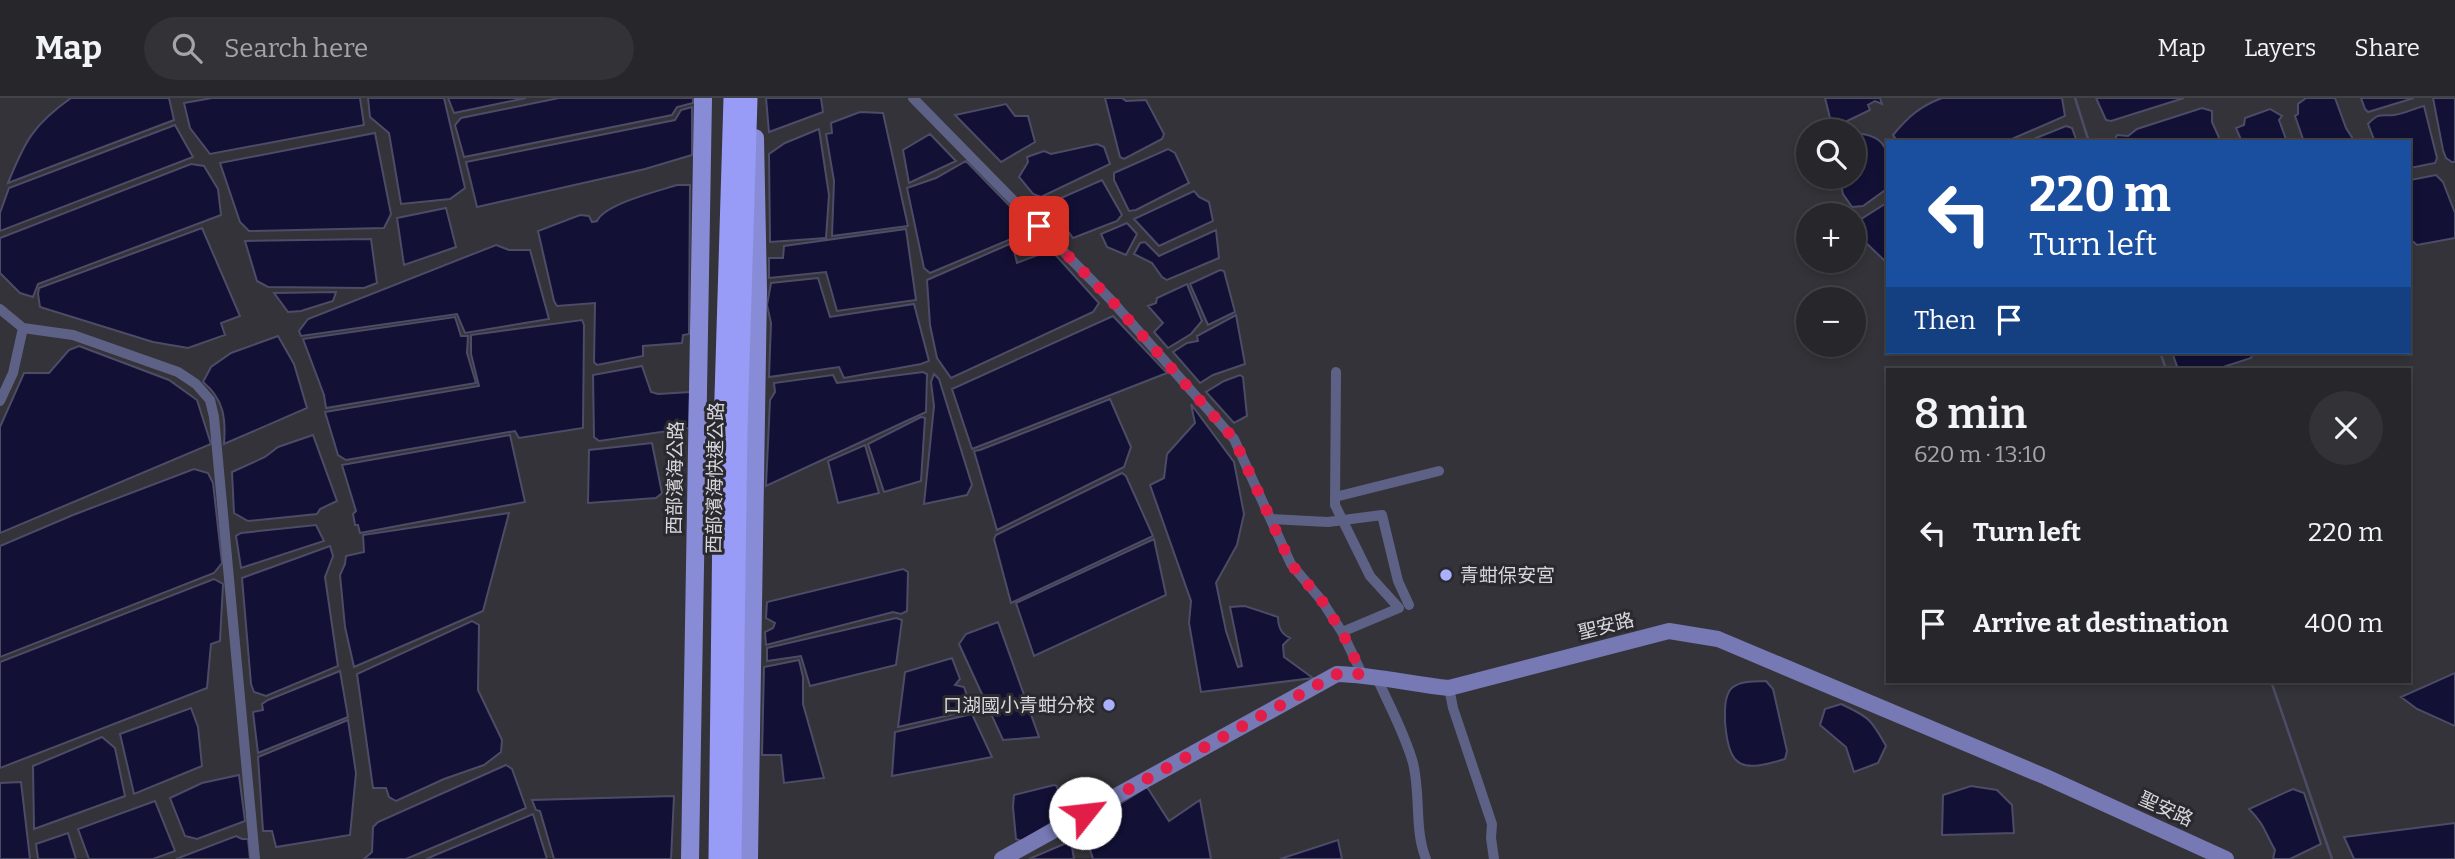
<!DOCTYPE html>
<meta charset="utf-8">
<style>
body{margin:0;font-family:Bitter,"Noto Sans TC",serif;background:#323237;color:#f1f3f6;height:100vh;display:flex;flex-direction:column;font-size:26px;white-space:nowrap}
*{box-sizing:border-box;margin:0}
p{font-size:23px;color:#a4a5a9}
.icon{flex:none;width:38px;height:38px;fill:none;stroke:currentColor;stroke-width:2;stroke-linecap:round;stroke-linejoin:round}
.map{position:relative;flex:1;overflow:hidden}
.sheet{position:absolute;left:1886px;top:270px;width:525px;height:315px;display:flex;flex-direction:column;background:#26262b;border-radius:0px;box-shadow:0 4px 10px #0003,0 0 0 2px #424347}
.sheet>*{flex:none}
.banner{position:absolute;left:1886px;top:42px;width:525px;height:214px;border-radius:0px;box-shadow:0 4px 10px #0003,0 0 0 2px #424347;background:#1a4fa0;color:#fff;overflow:hidden}
.tools{position:absolute;left:1796px;top:21px;display:grid;gap:14px}
.tools a{display:grid;place-items:center;width:70px;height:70px;border-radius:50%;background:#26262b;box-shadow:0 4px 10px #0003,0 0 0 2px #424347;font-size:35px}
.pin{position:absolute;display:grid;place-items:center;width:60px;height:60px;color:#fff;margin:-30px;border-radius:14px;box-shadow:0 4px 10px #0006}
.me{position:absolute;width:77px;margin:-38px;rotate:61deg;stroke-linejoin:round;filter:drop-shadow(0 0 5px #0008)}
.turn{display:flex;align-items:center;gap:24px;height:147px;padding:0 28px;font-size:32px}
.turn .icon{width:91px;height:91px;stroke-width:2.5}
.turn b{display:block;font-size:49px;line-height:60px}
.then{display:flex;align-items:center;height:66px;padding:0 28px;background:#0003;gap:14px;font-size:26px}
.round{display:grid;place-items:center;flex:none;width:74px;height:74px;border-radius:37px;background:#323237}
.overview{display:flex;align-items:center;justify-content:space-between;height:119px;padding:0 28px}
h1{font-size:42px;font-weight:600;line-height:52px}
ul{padding:0;list-style:none}
li{display:flex;align-items:center;gap:21px;height:91px;padding:0 28px}
li div{flex:1}
li b{display:block;font-size:26px}
li em{font-style:normal}
header{display:flex;align-items:center;gap:42px;box-sizing:border-box;height:98px;padding:0 35px;background:#26262b;border-bottom:2px solid #424347}
header strong{font-size:33px}
nav{display:flex;gap:38px;margin-inline-start:auto;font-size:24px}
.search{width:490px;height:63px;background:#323237;display:flex;align-items:center;gap:18px;box-sizing:border-box;padding:0 24px;border-radius:38px;color:#a4a5a9;font-size:26px}
.map>svg:first-child{display:block}
.water{fill:#121035;stroke:#4d4c67;stroke-width:2}
.lines{fill:none;stroke-linecap:round;stroke-linejoin:round}
.stream{stroke:#4d4c67;stroke-width:2.5}
.street{stroke:#5e6186;stroke-width:10}
.secondary{stroke:#7679b3;stroke-width:16}
.primary{stroke:#888cd6;stroke-width:18}
.highway{stroke:#989cf6;stroke-width:19}
.route{stroke:#e11d48;stroke-width:12;stroke-dasharray:0 21.6}
.poi-dot{fill:#aab0fb;stroke:#29292f;stroke-width:2.5}
.labels{text-anchor:middle;dominant-baseline:central;stroke-width:6;stroke-linejoin:round;paint-order:stroke}
.street-label{font-size:19px;fill:#d7d7db;stroke:#29292f}
.poi-label{font-size:19px;fill:#d7d7db;stroke:#29292f;text-anchor:start}
</style>
<header>
<strong>Map</strong>
<div class="search"><svg class="icon" aria-label="search" viewBox="0 0 24 24"><circle cx="10" cy="10" r="6"/><path d="M15 15l6 6"/></svg>Search here</div>
<nav><a>Map</a><a>Layers</a><a>Share</a></nav>
</header>
<div class="map">
<svg width="2455" height="761" viewBox="0 0 2455 761">
<rect width="100%" height="100%" fill="#333339"/>
<path class="water" d="M71,0H169L174,22L8,85C25,43 33,27 71,0Z
M212,0H360L364,27L210,56L190,30L184,5Z
M368,0H444L465,90L450,101L401,106L389,35L370,19Z
M448,0H526L454,15Z
M559,0H693V5L677,9L672,17L464,59L455,27L461,20Z
M766,0H821L823,14L769,34Z
M1105,0H1122L1126,3L1146,2L1164,36L1162,41L1124,61L1120,59Z
M1825,0H1880L1882,6L1875,3L1868,7L1870,12L1841,26L1831,24Z
M1942,0H2062L2065,18L2005,44H1898L1893,37C1908,19 1920,8 1942,0Z
M2096,0H2184L2111,23L2106,22Z
M2306,0H2335L2346,30L2355,44H2304L2295,18L2298,16V6Z
M2361,0H2414L2368,14L2365,11Z
M2433,0H2455V64H2452L2446,60L2443,52Z
M1006,6L1015,18H1028L1035,44L1001,64L955,17Z
M2424,8L2437,60L2435,65L2410,70V44H2375L2368,26C2379,14 2381,18 2394,17C2404,16 2415,10 2424,8Z
M692,9V57L645,71L477,109L466,64L675,22L681,12Z
M2202,10L2212,13V24L2221,44H2114L2117,37L2128,38L2137,31Z
M2270,11L2282,18L2279,22L2287,44H2242L2236,30L2244,27L2245,20Z
M860,14L883,15L908,128L832,138L834,83L826,36L832,35L831,25Z
M175,27L193,59L0,133V115L9,90Z
M2066,28L2072,30L2077,44H2026Z
M819,31L829,97L826,140L770,144L769,56L785,45Z
M375,35L391,116L384,130L249,133L240,124L220,65Z
M1853,35C1893,37 1888,58 1888,90L1863,108L1852,109L1843,96L1839,79H1853Z
M930,36L956,63L909,85L903,52Z
M1097,46L1104,49L1110,66L1041,99L1033,96L1019,79L1028,64L1027,59L1044,53L1051,56Z
M1168,51L1175,55L1189,85L1136,112L1129,113L1114,82V75Z
M966,63L1029,128L1030,133L930,175L924,170L907,90L936,80Z
M191,66L204,68L218,91L221,117L38,186L33,199L20,195L0,175V140Z
M2436,77L2443,84L2455,115V140L2417,147L2410,141V82Z
M1102,82L1122,117L1117,123L1073,140L1056,117L1054,103Z
M677,87H690L689,236L683,237L682,245L643,248V258L597,267L594,264L595,205L557,208L554,203L538,133L580,117L589,118L592,124L597,123C605,106 658,93 677,87Z
M1194,93L1199,99L1209,104L1213,123L1159,148L1134,121Z
M1888,104V166L1862,141L1855,125Z
M446,110L456,149L404,167L397,120Z
M1127,125L1137,136L1126,157L1107,149L1101,136Z
M202,130L240,218L221,225L225,237L188,250L153,244L40,209L38,196L39,190Z
M906,131L916,202L837,213L826,174L769,180V160H783L784,148Z
M1216,132L1219,160L1167,182L1162,179L1152,165L1134,156L1140,145L1145,144L1159,158Z
M371,141L377,185L364,190L268,189L257,183L245,143Z
M1012,145L1017,165L1051,152L1099,205L1093,214L951,280L937,260L930,227L927,182Z
M496,147L509,152H530L549,221L465,235L457,216L301,238L299,233L308,221Z
M1220,172L1224,173L1235,214L1208,227L1190,186Z
M818,180L830,219L914,206L929,263L921,266L844,280L839,269L769,279L771,225L767,207L771,185Z
M1187,186L1202,223L1191,236L1168,250L1154,234L1163,225L1148,208L1156,205L1157,200Z
M336,194L333,203L301,213L288,214L274,195Z
M1236,217L1245,266L1213,277L1200,285L1173,254L1187,245L1198,243L1197,238Z
M1113,218L1167,275L972,351L952,291Z
M455,219L461,238H468L467,255L476,285L326,310L324,297L303,241Z
M582,222L584,227L583,330L519,340L515,333L346,362L338,357L325,314L479,288L471,256V237Z
M278,238L294,266L307,310L224,346C226,321 224,301 203,284L211,269L231,255Z
M79,248L169,282L197,302L211,346L0,435V329L24,275H49L69,252Z
M2172,254H2253L2251,260L2217,271H2178Z
M642,268L651,294L658,296L690,294L689,330L599,343L594,339L593,277Z
M923,274L927,276L926,314L766,388L770,302L775,294L774,285L833,277L837,285Z
M934,276L939,281L972,387L967,397L924,406L934,308L931,284Z
M1240,277L1243,279L1247,318L1234,325L1206,294L1224,283Z
M1110,301L1131,349L1124,369L997,432L974,353L980,352Z
M1191,306L1234,364L1244,416L1237,447L1216,485L1226,533L1238,569L1242,568L1230,509L1245,508L1278,519C1278,529 1281,536 1290,540L1283,547L1284,559L1313,580L1201,594L1189,525L1191,503L1150,387L1164,380L1167,356L1195,325Z
M921,319L925,320L921,383L884,394L868,346Z
M313,337L337,403L320,411L317,416L248,423L234,415L232,374L265,359L278,349Z
M510,337L525,404L360,435L358,427H355L353,416L356,413L342,367Z
M652,345L662,395L656,400L588,405L589,352Z
M865,347L879,395L838,405L828,363Z
M194,371L208,375L213,385L222,465L214,475L0,559V448L73,417Z
M1122,375L1126,378L1153,438L1011,505L994,441L996,437Z
M509,415L483,513L354,569L345,529L340,477L345,466L346,458L364,454L363,437Z
M316,427L324,443L241,470L236,438L241,435Z
M1154,441L1166,497L1034,558L1016,505Z
M330,448L333,458L325,479L338,568L266,598L254,594L251,586L242,480Z
M903,471L908,474L907,513L901,516L893,514L766,547L765,534L773,530L775,525L766,520L767,504Z
M214,481L223,486L220,543L211,546L207,590L0,670V564Z
M896,520L902,522L896,567L810,588L801,558L767,563V550Z
M472,523L479,527L478,592L502,642L501,654L484,667L444,681L396,703L389,699L386,690H373L357,576Z
M998,524L1039,639L1003,642L959,546L966,536Z
M952,560L960,581L955,587L964,589L972,612L898,629L905,574Z
M799,562L803,579V606L824,680L784,685L781,657H762L764,569Z
M340,573L348,619L258,655L253,614L263,612L262,606L268,602Z
M2455,575V628L2417,611L2401,599Z
M1766,583L1773,591L1787,653L1785,661C1742,674 1729,672 1725,624C1725,614 1724,601 1730,592C1738,582 1755,584 1766,583Z
M1841,606C1869,619 1871,621 1886,648L1878,665L1854,674L1846,649L1820,627L1825,611Z
M191,610L198,629L202,668L134,696L120,636Z
M972,616L992,659L892,678L895,634Z
M348,622L356,675L350,737L276,749L272,733H263L258,659Z
M102,639L115,650L125,698L34,731L33,668Z
M506,667L512,671L526,710L406,761H364L372,754L373,729L378,724Z
M239,677L245,723L197,741L185,738L170,700L202,685Z
M21,684L30,761H0V685Z
M1054,687L1057,688L1063,718L1021,743L1016,741L1013,709L1014,697Z
M1971,688L1997,692L2012,707L2014,735L1942,737L1943,697Z
M1147,689L1169,723L1200,702L1211,761H1093L1083,729Z
M2293,691L2304,695L2321,746L2290,761H2273L2275,752C2264,733 2265,727 2249,711Z
M674,698L671,761H554L540,713L536,712L532,702Z
M155,703L175,753L153,761H89L78,731Z
M533,716L547,761H426Z
M2455,725V761H2354L2344,739Z
M68,735L76,761H38L36,746Z
M236,738L242,741H248L250,761H176Z
M1338,742L1342,761H1280Z
M1071,743L1074,761H1029Z"/>
<g class="lines">
<path class="stream" d="M2075,0L2089,44
M2160,254L2166,271
M2271,583L2332,761"/>
<path class="street" d="M913,0L1111,202L1234,341L1291,466L1322,503L1342,534L1362,576
M0,211L23,230L73,237L178,274L196,286L210,302L214,319L255,761
M1336,274L1335,407L1370,478L1399,510L1342,534
M0,303L13,275L23,230
M1335,399L1439,373
M1271,421L1328,424L1382,417L1398,483L1409,507
M1377,580C1389,607 1405,636 1413,665C1421,697 1414,731 1426,761
M1449,590L1453,610L1492,726L1491,740L1494,761"/>
<path class="secondary" d="M1002,761L1337,576C1375,577 1411,586 1449,590L1669,533L1718,541L2046,679L2226,761"/>
<path class="primary" d="M690,761L703,0
M749,761L758,192L755,40"/>
<path class="highway" d="M718,761L723,331L733,0
M732,761L738,331L748,0"/>
</g>
<g class="lines">
<path class="route" d="M1039,128L1111,202L1234,341L1291,466L1322,503L1342,534L1362,576H1337L1085,715"/>
</g>
<g class="poi-dot">
<circle cx="1446" cy="477" r="7"/>
<circle cx="1109" cy="607" r="7"/>
</g>
<g class="labels">
<g class="street-label">
<text transform="translate(675 380) rotate(-89)">西部濱海公路</text>
<text transform="translate(715 380) rotate(-89)">西部濱海快速公路</text>
<text transform="translate(1606 528) rotate(-14)">聖安路</text>
<text transform="translate(2166 711) rotate(24)">聖安路</text>
</g>
<g class="poi-label">
<text x="1460" y="477">青蚶保安宮</text>
<text x="1095" y="607" text-anchor="end">口湖國小青蚶分校</text>
</g>
</g>
</svg>
<div class="tools">
<a><svg class="icon" aria-label="search" viewBox="0 0 24 24"><circle cx="10" cy="10" r="6"/><path d="M15 15l6 6"/></svg></a>
<a>+</a>
<a>−</a>
</div>
<div class="pin" style="left:1039px;top:128px;background:#d93025"><svg class="icon" aria-label="arrive" viewBox="0 0 24 24"><path d="M6 21V4h12l-3 4 3 4H6"/></svg></div>
<svg class="me" style="left:1085px;top:715px" viewBox="-20 -20 40 40"><circle r="19" fill="#fff"/><path d="M0-13L10 11 0 6-10 11z" fill="#e11d48"/></svg>
<div class="banner">
<div class="turn"><svg class="icon" aria-label="left" viewBox="0 0 24 24"><path d="M17 20v-9H6M10 6l-5 5 5 5"/></svg><div><b>220 m</b>Turn left</div></div>
<div class="then">Then<svg class="icon" aria-label="arrive" viewBox="0 0 24 24"><path d="M6 21V4h12l-3 4 3 4H6"/></svg></div>
</div>
<section class="sheet">
<div class="overview"><div><h1>8 min</h1><p>620 m · 13:10</p></div><a class="round"><svg class="icon" aria-label="close" viewBox="0 0 24 24"><path d="M6 6l12 12M18 6L6 18"/></svg></a></div>
<ul>
<li><svg class="icon" aria-label="left" viewBox="0 0 24 24"><path d="M17 20v-9H6M10 6l-5 5 5 5"/></svg><div><b>Turn left</b></div><em>220 m</em></li>
<li><svg class="icon" aria-label="arrive" viewBox="0 0 24 24"><path d="M6 21V4h12l-3 4 3 4H6"/></svg><div><b>Arrive at destination</b></div><em>400 m</em></li>
</ul>
</section>
</div>
